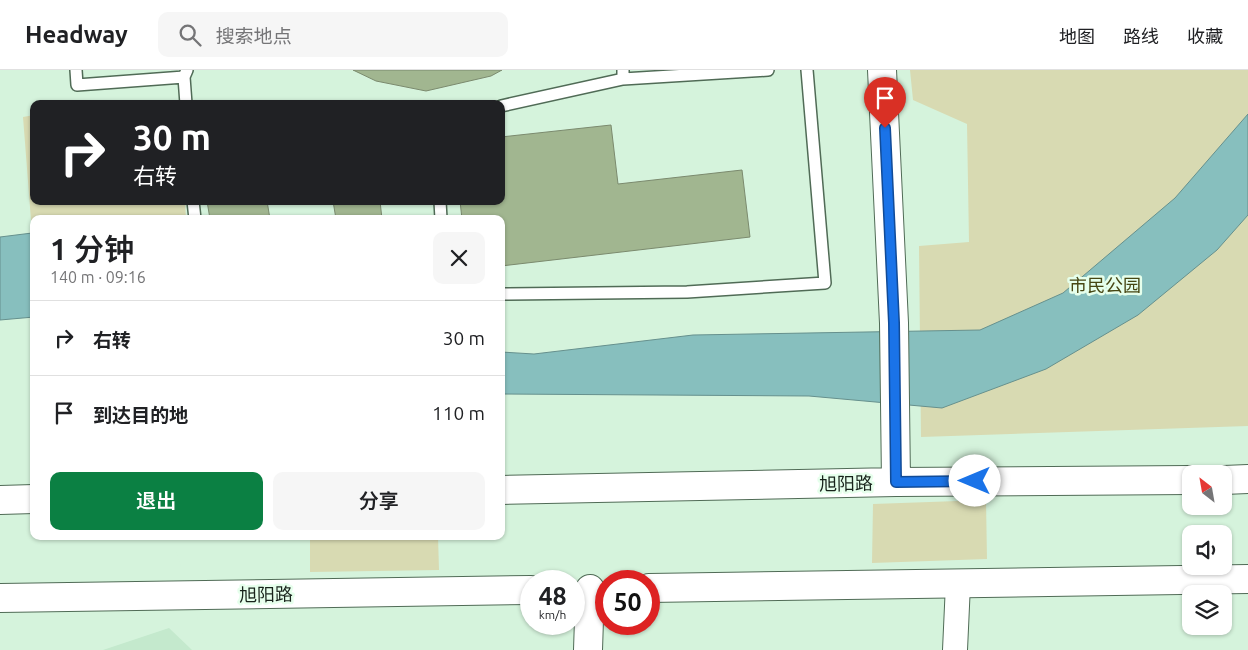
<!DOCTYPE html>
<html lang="zh">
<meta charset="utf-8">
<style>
body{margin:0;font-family:Ubuntu,"Noto Sans SC",sans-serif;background:#f6f6f6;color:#202124;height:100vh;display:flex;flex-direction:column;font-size:19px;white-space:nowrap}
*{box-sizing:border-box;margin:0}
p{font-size:16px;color:#757577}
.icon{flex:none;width:28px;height:28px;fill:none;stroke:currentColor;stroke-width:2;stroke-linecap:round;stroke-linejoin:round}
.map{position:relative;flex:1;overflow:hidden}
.drawer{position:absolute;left:30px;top:145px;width:475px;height:325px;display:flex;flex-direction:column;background:#fff;border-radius:10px;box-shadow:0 1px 4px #0004}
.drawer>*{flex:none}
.top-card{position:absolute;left:30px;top:30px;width:475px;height:105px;border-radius:10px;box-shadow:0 1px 4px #0004;background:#202124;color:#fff;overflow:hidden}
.needle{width:32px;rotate:329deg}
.buttons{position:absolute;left:1182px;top:395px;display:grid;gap:10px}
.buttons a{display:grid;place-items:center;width:50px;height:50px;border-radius:10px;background:#fff;box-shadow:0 1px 4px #0004;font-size:25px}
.speed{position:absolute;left:520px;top:500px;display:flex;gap:10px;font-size:25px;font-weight:700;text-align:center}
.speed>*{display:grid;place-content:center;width:65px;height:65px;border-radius:50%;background:#fff;box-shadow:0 1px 4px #0004;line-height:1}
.speed small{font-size:12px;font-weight:400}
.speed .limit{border:8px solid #d22;background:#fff;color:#111}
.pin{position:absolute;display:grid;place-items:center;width:42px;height:42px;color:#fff;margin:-51px -21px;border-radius:50% 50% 50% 0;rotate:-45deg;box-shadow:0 0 5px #0007}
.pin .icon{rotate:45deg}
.me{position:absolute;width:55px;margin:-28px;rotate:270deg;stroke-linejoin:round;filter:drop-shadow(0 0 4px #0008)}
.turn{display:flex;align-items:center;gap:18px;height:105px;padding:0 20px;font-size:22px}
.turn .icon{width:65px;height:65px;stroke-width:2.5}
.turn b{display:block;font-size:35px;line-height:42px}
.round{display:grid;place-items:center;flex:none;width:52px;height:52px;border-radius:10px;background:#f6f6f6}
.headline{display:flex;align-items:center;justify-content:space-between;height:85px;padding:0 20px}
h1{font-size:30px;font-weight:600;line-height:38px}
.primary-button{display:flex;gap:10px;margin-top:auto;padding:10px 20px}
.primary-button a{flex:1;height:58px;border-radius:10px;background:#0b8043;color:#fff;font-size:20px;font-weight:600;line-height:58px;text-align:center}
.primary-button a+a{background:#f6f6f6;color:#202124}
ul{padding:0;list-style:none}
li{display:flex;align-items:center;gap:15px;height:75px;padding:0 20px;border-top:1px solid #e0e0e0}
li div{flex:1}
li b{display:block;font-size:19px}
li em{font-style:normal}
header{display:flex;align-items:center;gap:30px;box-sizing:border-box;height:70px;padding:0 25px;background:#fff;border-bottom:1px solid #e0e0e0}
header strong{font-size:24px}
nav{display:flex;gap:28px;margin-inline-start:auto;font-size:18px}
.search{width:350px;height:45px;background:#f6f6f6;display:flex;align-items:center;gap:12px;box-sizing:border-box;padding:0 18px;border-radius:10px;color:#757577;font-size:19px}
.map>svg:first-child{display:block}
.built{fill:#c4e9cd}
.green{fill:#d8dab2}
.water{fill:#87bfbe;stroke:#66908d}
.pier{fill:#d5f3dc}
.building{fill:#a1b690;stroke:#7b8a6e}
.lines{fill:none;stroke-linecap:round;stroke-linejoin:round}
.lane-casing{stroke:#506b56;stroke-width:14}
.street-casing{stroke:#506b56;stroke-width:26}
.secondary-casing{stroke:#506b56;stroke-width:30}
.lane{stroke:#fff;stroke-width:11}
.street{stroke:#fff;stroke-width:24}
.secondary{stroke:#fff;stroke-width:28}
.route-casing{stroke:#114b97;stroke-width:12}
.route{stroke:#1a73e8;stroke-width:9}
.labels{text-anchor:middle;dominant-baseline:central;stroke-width:5;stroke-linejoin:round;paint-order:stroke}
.park-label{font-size:18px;fill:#464613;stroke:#e6ffec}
.street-label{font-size:18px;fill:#18231b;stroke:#e6ffec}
</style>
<header>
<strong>Headway</strong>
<div class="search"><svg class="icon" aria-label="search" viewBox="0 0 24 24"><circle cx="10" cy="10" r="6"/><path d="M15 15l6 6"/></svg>搜索地点</div>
<nav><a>地图</a><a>路线</a><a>收藏</a></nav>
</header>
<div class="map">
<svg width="1248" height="580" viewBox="0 0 1248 580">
<rect width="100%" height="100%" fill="#d5f3dc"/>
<path class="built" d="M169,558L192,580H103Z"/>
<path class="green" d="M910,0H1248V356L921,367L919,176L969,172L967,54L913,30Z
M34,45V131H185L186,149H34V164L32,163L23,47Z
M986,430L987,489L872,493L873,434Z
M310,466H438L439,500L310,502Z"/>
<path class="water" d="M1248,44V145L1217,180L1138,245L1046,299L942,338L809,326L501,324V282L534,284L693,265L980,260L1063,223L1175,128Z
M32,163L34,164V247L0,250V167Z"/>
<path class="pier" d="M171,466H263L278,500L304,572L208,576L205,572Z"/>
<path class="building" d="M353,0H502L491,6L426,21L376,11Z
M611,55L618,114L742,100L750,167L501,196V149H462L460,131H501V67Z
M207,131H267L270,149H210Z
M333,131H380L382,149H336Z"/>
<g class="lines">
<g class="lane-casing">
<path id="lane" d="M76,0L77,15L184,7L187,0
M623,0V9L768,0
M184,7L186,34
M501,36L623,9
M193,131L195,149
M440,131L441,149
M501,224L687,222L825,213L807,0"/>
</g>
<g class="street-casing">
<path id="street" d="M955,580L958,514"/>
</g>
<g class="secondary-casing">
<path id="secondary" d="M882,0L894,253L896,412
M1224,410L1248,409
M501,420L896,412L1191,410
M0,430L34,429
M649,518L1248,509
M0,528L531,520
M588,580L590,519"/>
</g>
<use href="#lane" class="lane"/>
<use href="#street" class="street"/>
<use href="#secondary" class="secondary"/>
</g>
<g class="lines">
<g class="route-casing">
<path id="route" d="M885,58L894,253L896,412L975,411"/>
</g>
<use href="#route" class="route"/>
</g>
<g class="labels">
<g class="park-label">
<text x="1105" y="215">市民公园</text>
</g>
<g class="street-label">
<text transform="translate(846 413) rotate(-1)">旭阳路</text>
<text transform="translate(266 524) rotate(-1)">旭阳路</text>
</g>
</g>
</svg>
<div class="buttons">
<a><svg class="needle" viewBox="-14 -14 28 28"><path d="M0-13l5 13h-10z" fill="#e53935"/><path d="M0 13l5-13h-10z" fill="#757577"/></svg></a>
<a><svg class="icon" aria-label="sound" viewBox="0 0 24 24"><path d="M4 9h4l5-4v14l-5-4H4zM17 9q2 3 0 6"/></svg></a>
<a><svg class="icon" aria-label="layers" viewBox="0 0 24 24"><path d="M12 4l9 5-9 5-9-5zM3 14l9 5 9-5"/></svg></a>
</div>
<div class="speed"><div>48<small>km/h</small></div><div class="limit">50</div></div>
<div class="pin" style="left:885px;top:58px;background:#d93025"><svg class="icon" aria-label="arrive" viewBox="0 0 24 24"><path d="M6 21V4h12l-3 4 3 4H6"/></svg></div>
<svg class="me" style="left:975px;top:411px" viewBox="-20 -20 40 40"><circle r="19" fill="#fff"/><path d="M0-13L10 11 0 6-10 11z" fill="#1a73e8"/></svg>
<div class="top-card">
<div class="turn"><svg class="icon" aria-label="right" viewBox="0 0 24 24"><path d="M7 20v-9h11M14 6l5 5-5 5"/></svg><div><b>30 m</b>右转</div></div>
</div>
<section class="drawer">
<div class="headline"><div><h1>1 分钟</h1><p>140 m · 09:16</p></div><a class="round"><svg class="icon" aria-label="close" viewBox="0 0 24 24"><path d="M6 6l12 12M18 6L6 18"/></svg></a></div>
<ul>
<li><svg class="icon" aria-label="right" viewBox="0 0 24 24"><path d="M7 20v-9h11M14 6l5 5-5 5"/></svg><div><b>右转</b></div><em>30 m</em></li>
<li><svg class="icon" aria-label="arrive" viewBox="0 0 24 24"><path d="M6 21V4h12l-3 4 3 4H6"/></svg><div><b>到达目的地</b></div><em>110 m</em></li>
</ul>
<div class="primary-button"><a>退出</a><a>分享</a></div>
</section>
</div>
